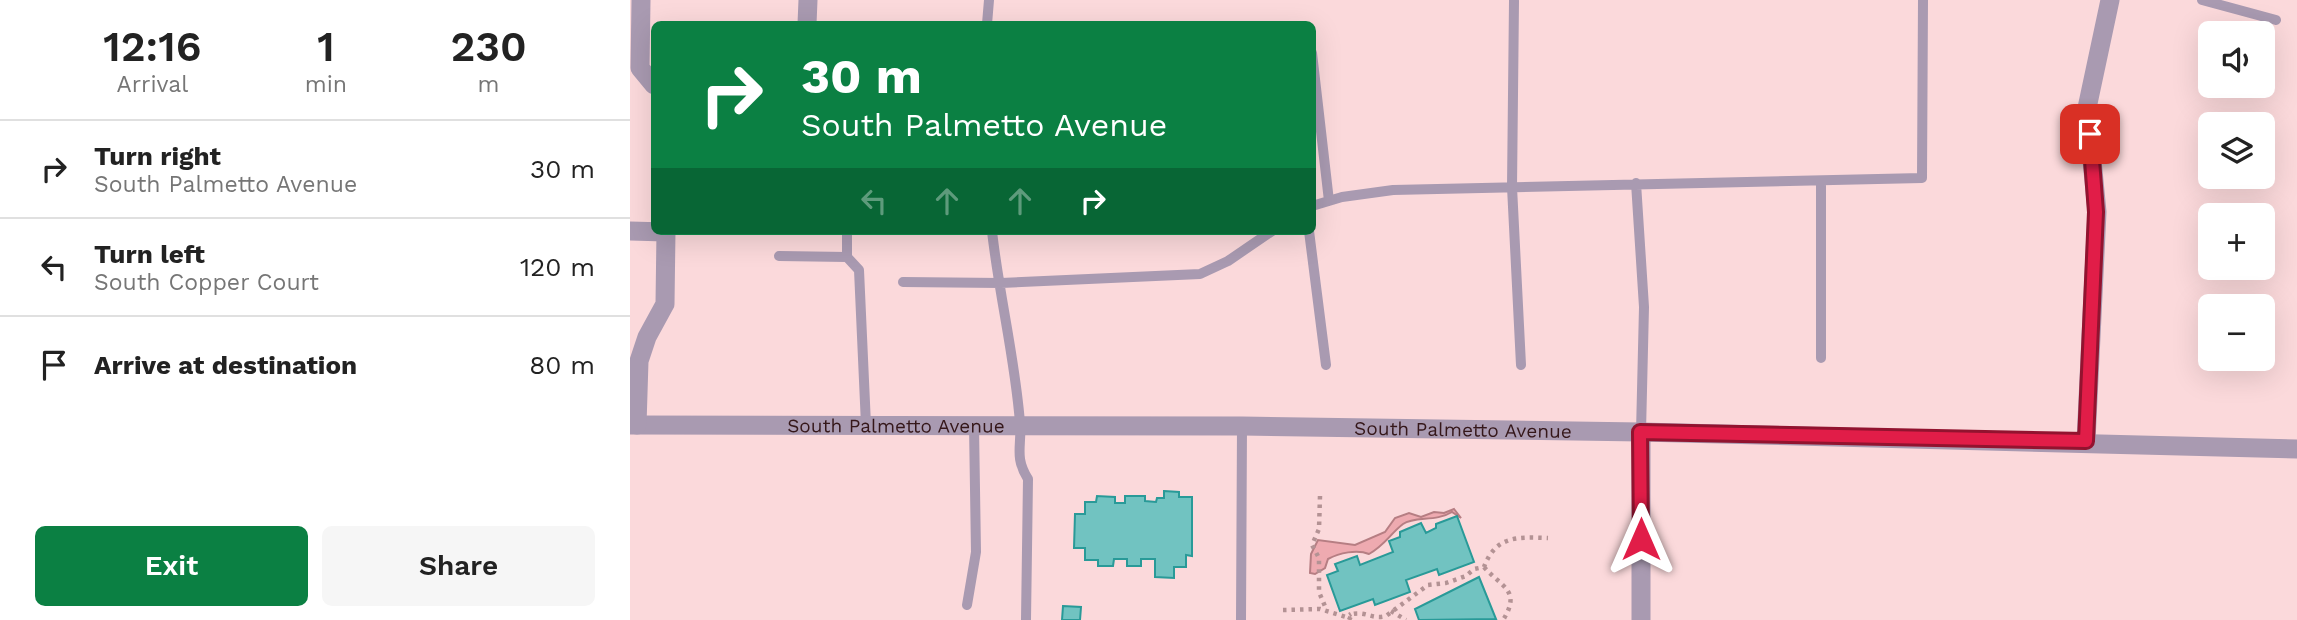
<!DOCTYPE html>
<meta charset="utf-8">
<style>
body{margin:0;font-family:"Work Sans",sans-serif;background:#f6f6f6;color:#222;height:100vh;display:flex;flex-direction:column;font-size:26px;white-space:nowrap}
*{box-sizing:border-box;margin:0}
p{font-size:23px;color:#767676}
.icon{flex:none;width:38px;height:38px;fill:none;stroke:currentColor;stroke-width:2;stroke-linecap:round;stroke-linejoin:round}
.map{position:relative;flex:1;overflow:hidden}
.sheet{display:flex;flex-direction:column;background:#fff;width:630px}
.sheet>*{flex:none}
.top-card{position:absolute;left:21px;top:21px;width:665px;height:214px;border-radius:10px;box-shadow:0 7px 28px #0002;background:#0b8043;color:#fff;overflow:hidden}
.controls{position:absolute;left:1568px;top:21px;display:grid;gap:14px}
.controls a{display:grid;place-items:center;width:77px;height:77px;border-radius:10px;background:#fff;box-shadow:0 7px 28px #0002;font-size:35px}
.pin{position:absolute;display:grid;place-items:center;width:60px;height:60px;color:#fff;margin:-30px;border-radius:14px;box-shadow:0 4px 10px #0006}
.me{position:absolute;width:77px;margin:-38px;rotate:0deg;stroke-linejoin:round;filter:drop-shadow(0 0 5px #0008)}
.turn{display:flex;align-items:center;gap:24px;height:147px;padding:0 35px;font-size:32px}
.turn .icon{width:91px;height:91px;stroke-width:2.5}
.turn b{display:block;font-size:49px;line-height:60px}
.lanes{display:flex;align-items:center;height:66px;padding:0 35px;background:#0003;justify-content:center;gap:35px;direction:ltr}
.lanes .off{opacity:.35}
.eta{display:flex;justify-content:space-evenly;align-items:center;height:119px;text-align:center}
.eta b{font-size:42px;font-weight:600;line-height:49px}
.action{display:flex;gap:14px;margin-top:auto;padding:14px 35px}
.action a{flex:1;height:80px;border-radius:10px;background:#0b8043;color:#fff;font-size:28px;font-weight:600;line-height:80px;text-align:center}
.action a+a{background:#f6f6f6;color:#222}
ul{padding:0;list-style:none}
li{display:flex;align-items:center;gap:21px;height:98px;padding:0 35px;border-top:2px solid #e0e0e0}
li div{flex:1}
li b{display:block;font-size:26px}
li em{font-style:normal}
main{display:flex;flex:1;min-height:0}
.map>svg:first-child{display:block}
.water{fill:#eeaab0;stroke:#b67e83;stroke-width:2}
.building{fill:#71c3c1;stroke:#299a98;stroke-width:2}
.lines{fill:none;stroke-linecap:round;stroke-linejoin:round}
.path{stroke:#b39294;stroke-width:4.5;stroke-dasharray:3.5 5;stroke-linecap:butt}
.lane{stroke:#a99ab1;stroke-width:10}
.street{stroke:#a99ab1;stroke-width:19}
.route-casing{stroke:#92132f;stroke-width:18}
.route{stroke:#e11d48;stroke-width:12}
.labels{text-anchor:middle;dominant-baseline:central;stroke-width:7;stroke-linejoin:round;paint-order:stroke}
.street-label{font-size:19px;fill:#35171a;stroke:#fdebec}
</style>
<main>
<section class="sheet">
<div class="eta">
<div><b>12:16</b><p>Arrival</p></div>
<div><b>1</b><p>min</p></div>
<div><b>230</b><p>m</p></div>
</div>
<ul>
<li><svg class="icon" aria-label="right" viewBox="0 0 24 24"><path d="M7 20v-9h11M14 6l5 5-5 5"/></svg><div><b>Turn right</b><p>South Palmetto Avenue</p></div><em>30 m</em></li>
<li><svg class="icon" aria-label="left" viewBox="0 0 24 24"><path d="M17 20v-9H6M10 6l-5 5 5 5"/></svg><div><b>Turn left</b><p>South Copper Court</p></div><em>120 m</em></li>
<li><svg class="icon" aria-label="arrive" viewBox="0 0 24 24"><path d="M6 21V4h12l-3 4 3 4H6"/></svg><div><b>Arrive at destination</b></div><em>80 m</em></li>
</ul>
<div class="action"><a>Exit</a><a>Share</a></div>
</section>
<div class="map">
<svg width="1667" height="620" viewBox="0 0 1667 620">
<rect width="100%" height="100%" fill="#fbd9db"/>
<path class="water" d="M824,509L831,518L822,512C806,522 785,516 773,524C761,533 755,545 739,554C727,549 709,553 698,559L695,568L685,574L680,573L681,554L688,540L725,545L755,532L765,518L779,513L791,517L804,512L814,513Z"/>
<path class="building" d="M534,491L549,492V497H562V556L556,555V567H544V578L525,577V559H511V566H497V559H484L483,566H468V560H455V548H444L445,514H455V502H466L467,496L485,497V503H495V496H515V501L526,502L527,498H534Z
M827,516L844,562L809,575L807,569L776,580L780,592L745,605L743,599L710,611L697,575L708,571L705,564L727,556L730,565L763,552L759,541L770,537V532L791,523L796,533L806,528V524Z
M849,577L866,619L789,620L785,609Z
M433,606L451,607L450,620H432Z"/>
<g class="lines">
<path class="path" d="M690,496L689,529L682,545L689,558V592L697,611
M854,567C871,587 892,590 873,620
M653,610L690,609L716,617L721,614
M761,611L776,620
M719,620L722,614C736,611 743,620 756,616L798,585L816,583L836,576L844,569L854,567C866,535 888,537 918,538"/>
<path class="lane" d="M1572,0L1646,20
M884,1L882,187L891,365
M357,24L359,0
M682,53L699,201
M1006,183L1014,307L1011,432
M682,206L712,197L763,190L1292,178L1293,0
M217,231V257L229,270L236,425
M362,231C369,295 385,358 390,423C392,446 384,457 398,479L396,620
M679,231L696,365
M149,256L217,257
M273,282L371,283L570,274L598,261L642,231
M1191,358V182
M337,605L346,552L344,426
M611,620L612,426"/>
<g class="street">
<path d="M11,0L10,68L24,85"/>
<path d="M177,24L178,0"/>
<path d="M0,231L36,232"/>
<path id="s1" d="M0,425L612,426L1011,432L1667,449"/>
<path d="M7,425L9,361L17,337L35,304L36,231"/>
<path d="M1011,432V620"/>
<path d="M1456,441L1467,212L1457,108L1480,0"/>
</g>
</g>
<g class="lines">
<g class="route-casing">
<path id="route" d="M1011,539L1010,432L1456,441L1466,212L1460,134"/>
</g>
<use href="#route" class="route"/>
</g>
<g class="labels">
<g class="street-label">
<text stroke="none"><textPath href="#s1" startOffset="266">South Palmetto Avenue</textPath></text>
<text stroke="none"><textPath href="#s1" startOffset="833">South Palmetto Avenue</textPath></text>
</g>
</g>
</svg>
<div class="controls">
<a><svg class="icon" aria-label="sound" viewBox="0 0 24 24"><path d="M4 9h4l5-4v14l-5-4H4zM17 9q2 3 0 6"/></svg></a>
<a><svg class="icon" aria-label="layers" viewBox="0 0 24 24"><path d="M12 4l9 5-9 5-9-5zM3 14l9 5 9-5"/></svg></a>
<a>+</a>
<a>−</a>
</div>
<div class="pin" style="left:1460px;top:134px;background:#d93025"><svg class="icon" aria-label="arrive" viewBox="0 0 24 24"><path d="M6 21V4h12l-3 4 3 4H6"/></svg></div>
<svg class="me" style="left:1011px;top:539px" viewBox="-20 -20 40 40"><path d="M0-17L14 15 0 8-14 15z" fill="#e11d48" stroke="#fff" stroke-width="4"/></svg>
<div class="top-card">
<div class="turn"><svg class="icon" aria-label="right" viewBox="0 0 24 24"><path d="M7 20v-9h11M14 6l5 5-5 5"/></svg><div><b>30 m</b>South Palmetto Avenue</div></div>
<div class="lanes"><svg class="icon off" aria-label="left" viewBox="0 0 24 24"><path d="M17 20v-9H6M10 6l-5 5 5 5"/></svg><svg class="icon off" aria-label="ahead" viewBox="0 0 24 24"><path d="M12 20V5M6 11l6-6 6 6"/></svg><svg class="icon off" aria-label="ahead" viewBox="0 0 24 24"><path d="M12 20V5M6 11l6-6 6 6"/></svg><svg class="icon" aria-label="right" viewBox="0 0 24 24"><path d="M7 20v-9h11M14 6l5 5-5 5"/></svg></div>
</div>
</div>
</main>
